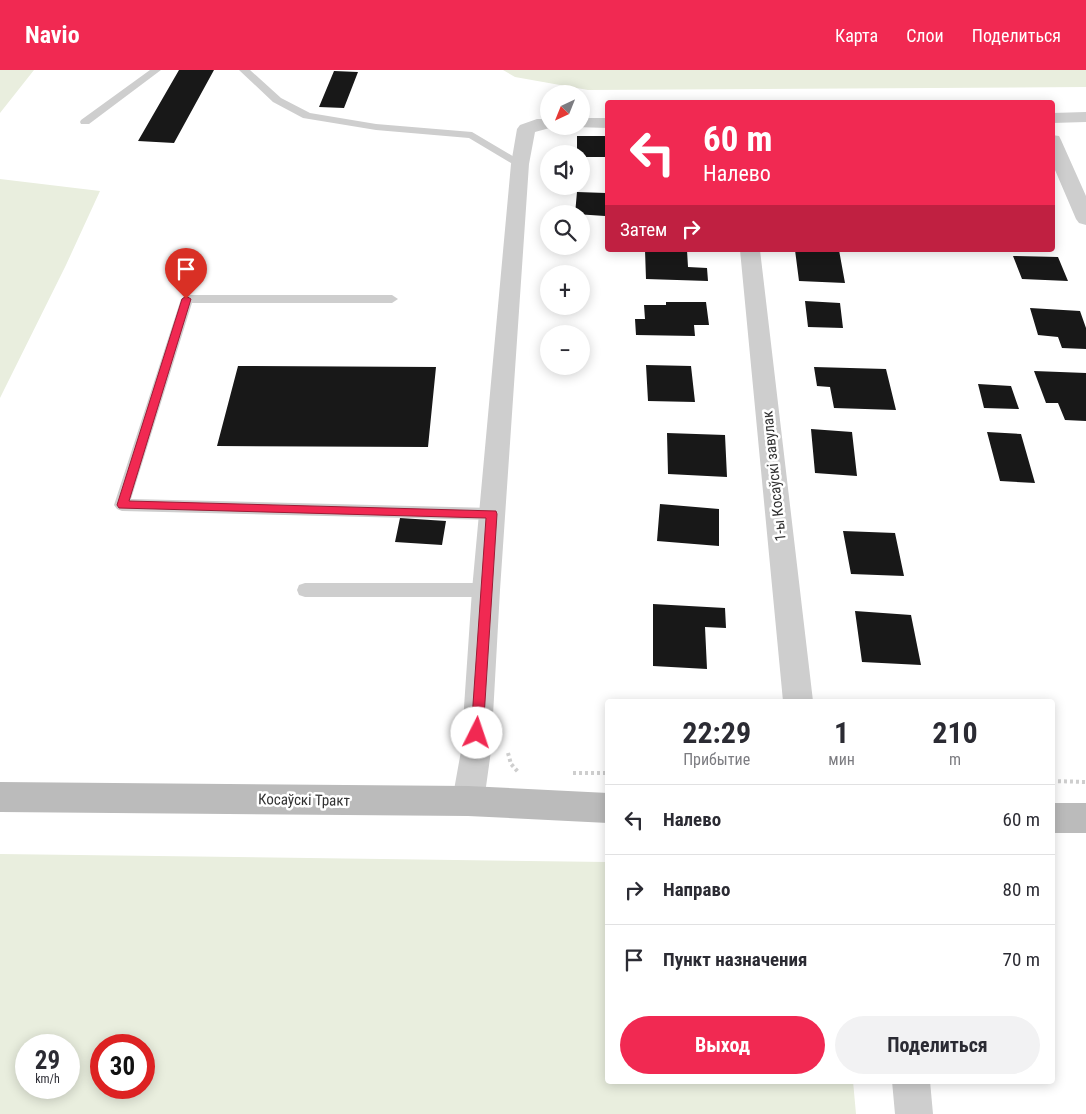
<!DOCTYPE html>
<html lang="ru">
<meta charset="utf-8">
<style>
body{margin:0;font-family:"Roboto Condensed",sans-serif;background:#f2f2f3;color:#2b2b33;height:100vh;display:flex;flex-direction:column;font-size:19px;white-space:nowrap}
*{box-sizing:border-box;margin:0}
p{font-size:16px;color:#7c7c81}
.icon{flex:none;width:28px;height:28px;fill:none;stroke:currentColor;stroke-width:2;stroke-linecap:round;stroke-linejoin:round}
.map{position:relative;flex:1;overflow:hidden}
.sheet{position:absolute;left:605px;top:629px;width:450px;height:385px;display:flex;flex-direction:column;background:#fff;border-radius:5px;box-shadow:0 2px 12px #0003}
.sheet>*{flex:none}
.guide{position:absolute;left:605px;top:30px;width:450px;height:152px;border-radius:5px;box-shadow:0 2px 12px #0003;background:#f12952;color:#fff;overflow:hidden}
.needle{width:32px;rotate:223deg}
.buttons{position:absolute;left:540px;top:15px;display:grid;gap:10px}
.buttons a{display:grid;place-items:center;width:50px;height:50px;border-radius:50%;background:#fff;box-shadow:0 2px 12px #0003;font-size:25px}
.speed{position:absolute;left:15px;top:964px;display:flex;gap:10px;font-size:25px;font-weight:700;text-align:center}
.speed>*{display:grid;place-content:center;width:65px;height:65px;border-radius:50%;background:#fff;box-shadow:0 2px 12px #0003;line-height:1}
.speed small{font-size:12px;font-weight:400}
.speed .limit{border:8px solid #d22;background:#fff;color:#111}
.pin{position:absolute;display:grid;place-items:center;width:42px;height:42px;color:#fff;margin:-51px -21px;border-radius:50% 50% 50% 0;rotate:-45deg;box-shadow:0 0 5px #0007}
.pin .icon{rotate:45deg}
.me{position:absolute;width:55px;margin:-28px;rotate:4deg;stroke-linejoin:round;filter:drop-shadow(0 0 4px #0008)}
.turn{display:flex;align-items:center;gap:18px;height:105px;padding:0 15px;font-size:22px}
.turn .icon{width:65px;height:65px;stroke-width:2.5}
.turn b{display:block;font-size:35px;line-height:42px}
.then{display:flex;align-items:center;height:48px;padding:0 15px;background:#0003;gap:10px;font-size:19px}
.eta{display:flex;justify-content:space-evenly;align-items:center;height:85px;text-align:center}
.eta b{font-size:30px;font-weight:700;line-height:35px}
.button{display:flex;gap:10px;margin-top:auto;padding:10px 15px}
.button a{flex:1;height:58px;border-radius:30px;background:#f12952;color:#fff;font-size:20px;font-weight:700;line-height:58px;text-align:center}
.button a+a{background:#f2f2f3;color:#2b2b33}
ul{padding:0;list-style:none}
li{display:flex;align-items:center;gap:15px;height:70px;padding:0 15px;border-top:1px solid #e1e1e2}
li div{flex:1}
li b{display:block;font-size:19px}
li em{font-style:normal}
header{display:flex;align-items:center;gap:30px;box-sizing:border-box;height:70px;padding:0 25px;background:#f12952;color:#fff}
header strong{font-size:24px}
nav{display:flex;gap:28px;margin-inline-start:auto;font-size:18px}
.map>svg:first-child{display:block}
.green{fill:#e9eede;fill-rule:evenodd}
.building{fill:#181818}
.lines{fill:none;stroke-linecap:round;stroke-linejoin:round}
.path{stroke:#cecece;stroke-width:4;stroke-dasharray:3 3;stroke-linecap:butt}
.lane{fill:#cecece;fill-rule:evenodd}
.street{fill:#cecece;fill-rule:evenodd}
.secondary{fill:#bbb;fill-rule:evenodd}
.route{fill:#f12952;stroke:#9d1b35}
.labels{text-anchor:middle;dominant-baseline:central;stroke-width:5;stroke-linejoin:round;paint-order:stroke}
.street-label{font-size:15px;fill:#313131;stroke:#fff}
</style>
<header>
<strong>Navio</strong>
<nav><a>Карта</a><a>Слои</a><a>Поделиться</a></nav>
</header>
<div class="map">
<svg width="1086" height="1044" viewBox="0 0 1086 1044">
<rect width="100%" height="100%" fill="#fff"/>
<path class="green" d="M0,0H34L0,43Z
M503,0H1086V17L588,20L515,7Z
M0,109L100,121L66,195L0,328Z
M0,784L607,792L608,1011H853L856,1044H0ZM26,975H69V1018H26ZM101,975H144V1018H101Z"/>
<path class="building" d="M179,0H214L174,73L138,71Z
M334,1L358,2L344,38L319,37Z
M577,66H605V87H581V84H577Z
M577,122L606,123L605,146L575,144Z
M645,180H687L688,197L707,198L708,211L646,209Z
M795,180H839L845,213L799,211Z
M1013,186L1058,187L1068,211L1022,209Z
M805,231L840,233L843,258L808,257Z
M666,232H706L709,255H694L695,266L636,265L635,249H645L644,235H666Z
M1030,238L1080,241L1086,258V279L1062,278L1058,267L1038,265Z
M646,295L691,296L695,332L648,331Z
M238,296L436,297L428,377L217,376Z
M814,297L886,299L896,340L834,338L830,317L817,316Z
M1034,301L1086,303V351L1065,350L1058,333H1046Z
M978,314L1011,316L1019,339L984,338Z
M811,359L852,362L857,406L815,403Z
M987,362L1021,364L1035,413L1000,411Z
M667,363L725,365L727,407L668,404Z
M660,434L719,439V476L657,471Z
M400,448L446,451L442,475L395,472Z
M843,461L895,463L904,506L851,504Z
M653,534L725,538L726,558L705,557L707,599L653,596Z
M855,541L911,545L921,595L862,592Z"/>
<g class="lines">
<path class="path" d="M508,683L511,694L519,703
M573,703H608
M1052,711L1086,712"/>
<path class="lane" d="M150,0H161L89,54H81L80,52L81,50Z
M239,0H250L281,28L310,43L376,54L472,62L526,94L520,97L516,96L469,68L376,60L303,48L273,32Z
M187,225H392L398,229L392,233H192L131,429L492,438L497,440L500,444L497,448L492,450L122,441L117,439L114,435L181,229Z
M305,513H486L492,515L494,520L492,525L486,527H305L299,525L297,520L299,515Z"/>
<path class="street" d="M1086,42V52L1052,53V43Z
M581,48H608V58L575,57L581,56Z
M537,49H549V56H557L535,62L529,94L500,520L491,681L484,731L479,742L468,746L457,742L452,731L461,681L472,520L511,94L517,59L520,55Z
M1052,65L1059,66L1061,70L1086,126V155L1079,153L1076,149L1052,93Z
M740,180H760L813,631H783Z
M892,1011H930L933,1044H895Z"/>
<path class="secondary" d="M0,712L468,716L608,723V753L468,746L0,742Z
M1052,733H1086V763H1052Z"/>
</g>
<path class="route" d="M186,226L191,229L129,431L496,441L497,444L483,663L481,667L477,669L472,667L471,663L486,448L119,438L117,435L182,229Z"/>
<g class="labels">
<g class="street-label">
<text transform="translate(774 406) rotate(-96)">1-ы Косаўскі завулак</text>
<text transform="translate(304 730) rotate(1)">Косаўскі Тракт</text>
</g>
</g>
</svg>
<div class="buttons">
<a><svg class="needle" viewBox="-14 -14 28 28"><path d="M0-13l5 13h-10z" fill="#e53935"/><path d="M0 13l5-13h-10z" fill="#7c7c81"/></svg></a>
<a><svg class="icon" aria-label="sound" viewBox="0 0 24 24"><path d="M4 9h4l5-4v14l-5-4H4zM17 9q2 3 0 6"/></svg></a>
<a><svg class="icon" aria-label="search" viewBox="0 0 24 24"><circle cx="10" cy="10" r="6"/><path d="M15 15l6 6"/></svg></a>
<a>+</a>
<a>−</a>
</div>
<div class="speed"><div>29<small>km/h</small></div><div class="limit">30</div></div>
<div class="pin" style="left:186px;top:229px;background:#d93025"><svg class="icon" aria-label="arrive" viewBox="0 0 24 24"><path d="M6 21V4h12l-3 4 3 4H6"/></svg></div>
<svg class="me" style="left:477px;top:663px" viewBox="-20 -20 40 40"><circle r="19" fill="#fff"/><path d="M0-13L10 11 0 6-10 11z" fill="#f12952"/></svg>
<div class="guide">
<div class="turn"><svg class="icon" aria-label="left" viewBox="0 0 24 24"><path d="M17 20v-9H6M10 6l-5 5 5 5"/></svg><div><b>60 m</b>Налево</div></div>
<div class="then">Затем<svg class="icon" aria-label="right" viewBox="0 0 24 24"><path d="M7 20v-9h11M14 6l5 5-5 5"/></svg></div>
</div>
<section class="sheet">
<div class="eta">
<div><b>22:29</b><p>Прибытие</p></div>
<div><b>1</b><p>мин</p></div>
<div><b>210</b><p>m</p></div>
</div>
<ul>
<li><svg class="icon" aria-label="left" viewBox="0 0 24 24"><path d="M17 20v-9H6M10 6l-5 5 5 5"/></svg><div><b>Налево</b></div><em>60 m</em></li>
<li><svg class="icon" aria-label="right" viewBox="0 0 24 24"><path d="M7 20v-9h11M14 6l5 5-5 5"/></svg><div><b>Направо</b></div><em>80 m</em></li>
<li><svg class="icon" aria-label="arrive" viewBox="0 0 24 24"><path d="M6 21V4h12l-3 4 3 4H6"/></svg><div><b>Пункт назначения</b></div><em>70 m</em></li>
</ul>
<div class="button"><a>Выход</a><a>Поделиться</a></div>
</section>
</div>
